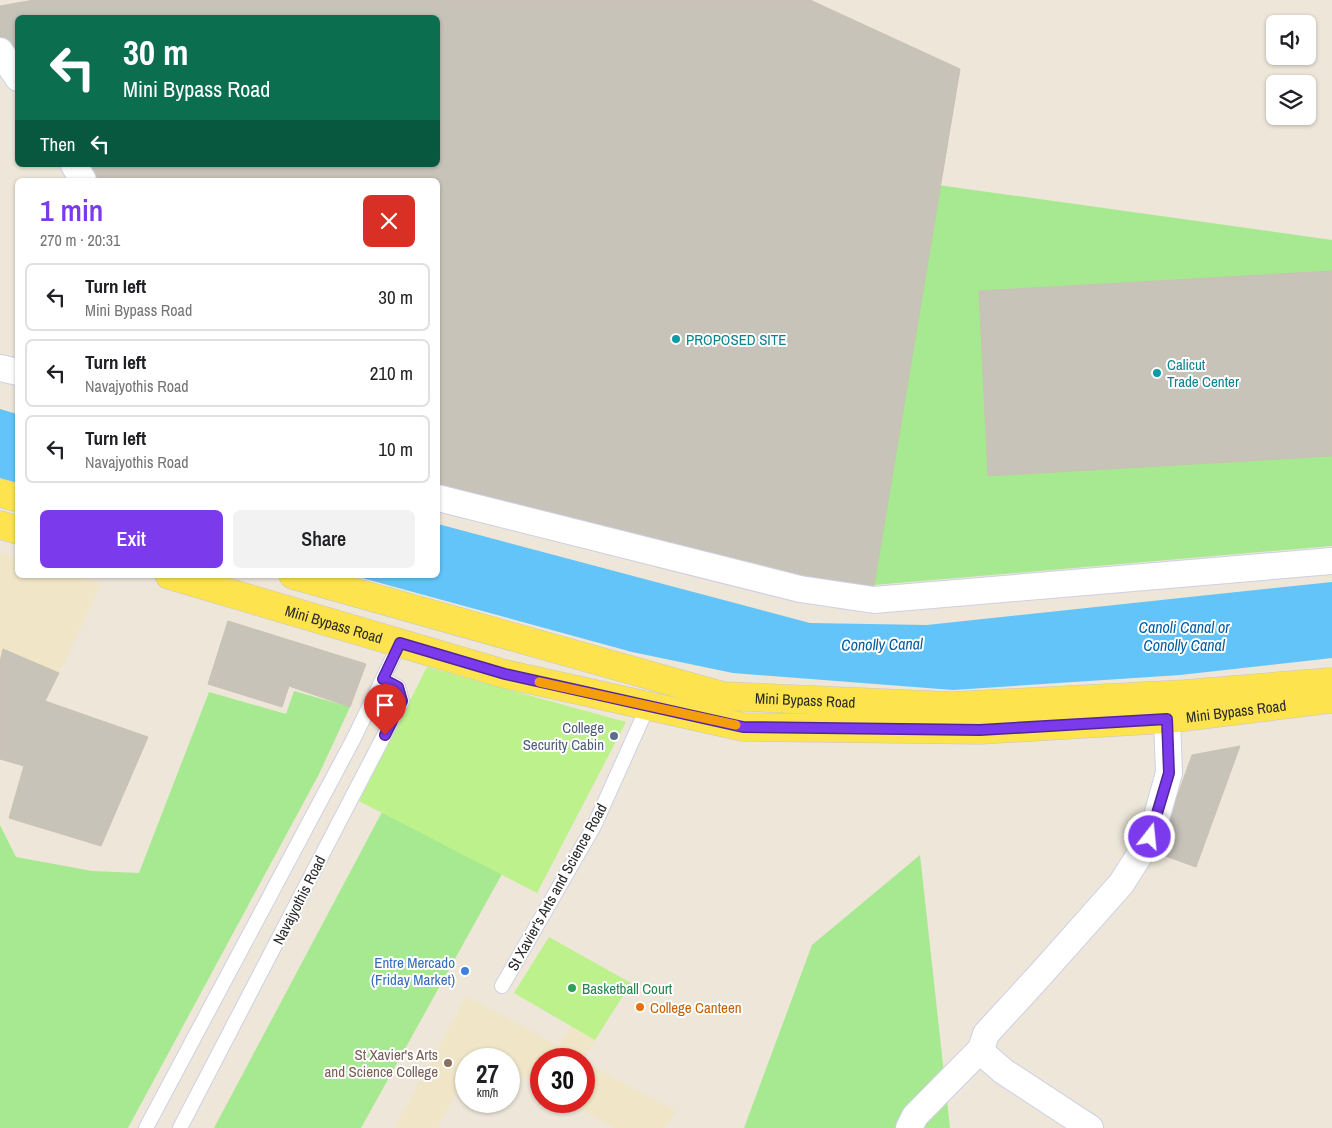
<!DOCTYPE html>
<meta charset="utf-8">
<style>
body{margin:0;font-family:"Archivo Narrow",sans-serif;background:#f2f2f2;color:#202124;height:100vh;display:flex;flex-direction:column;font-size:19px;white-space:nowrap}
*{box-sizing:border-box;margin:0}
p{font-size:16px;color:#757577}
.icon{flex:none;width:28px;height:28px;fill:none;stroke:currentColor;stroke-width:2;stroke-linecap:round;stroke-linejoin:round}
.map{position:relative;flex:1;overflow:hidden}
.sheet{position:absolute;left:15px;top:178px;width:425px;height:400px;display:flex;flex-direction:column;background:#fff;border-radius:8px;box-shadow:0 1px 4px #0004}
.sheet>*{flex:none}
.hud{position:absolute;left:15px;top:15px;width:425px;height:152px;border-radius:8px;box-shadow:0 1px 4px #0004;background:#0b6e4f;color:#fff;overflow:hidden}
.fabs{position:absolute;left:1266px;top:15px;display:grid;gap:10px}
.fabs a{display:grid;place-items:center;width:50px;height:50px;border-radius:8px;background:#fff;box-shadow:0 1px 4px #0004;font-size:25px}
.speed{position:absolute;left:455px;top:1048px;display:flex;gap:10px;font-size:25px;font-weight:700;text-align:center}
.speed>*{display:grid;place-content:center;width:65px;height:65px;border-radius:50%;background:#fff;box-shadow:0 1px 4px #0004;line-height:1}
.speed small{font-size:12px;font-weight:400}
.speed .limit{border:8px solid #d22;background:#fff;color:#111}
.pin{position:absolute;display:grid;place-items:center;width:42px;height:42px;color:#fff;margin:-51px -21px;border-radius:50% 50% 50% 0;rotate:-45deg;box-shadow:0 0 5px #0007}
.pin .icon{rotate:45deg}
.me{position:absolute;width:55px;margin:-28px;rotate:16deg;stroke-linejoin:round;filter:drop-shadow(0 0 4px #0008)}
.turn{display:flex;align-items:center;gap:18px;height:105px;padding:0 25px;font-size:22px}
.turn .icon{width:65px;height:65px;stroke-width:2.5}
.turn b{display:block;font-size:35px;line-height:42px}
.then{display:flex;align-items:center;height:48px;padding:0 25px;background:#0003;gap:10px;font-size:19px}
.round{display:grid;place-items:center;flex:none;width:52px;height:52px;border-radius:8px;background:#f2f2f2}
.headline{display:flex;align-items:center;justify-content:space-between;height:85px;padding:0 25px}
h1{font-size:30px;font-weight:600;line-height:38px;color:#7c3aed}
.cta{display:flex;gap:10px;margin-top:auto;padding:10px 25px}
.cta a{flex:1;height:58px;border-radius:8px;background:#7c3aed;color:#fff;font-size:20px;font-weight:600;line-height:58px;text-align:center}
.cta a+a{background:#f2f2f2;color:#202124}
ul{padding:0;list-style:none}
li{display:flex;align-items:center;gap:15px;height:68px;margin:0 10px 8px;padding:0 15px;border:2px solid #e0e0e0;border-radius:8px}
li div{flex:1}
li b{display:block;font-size:19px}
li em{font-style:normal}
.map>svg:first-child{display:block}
.education{fill:#f0e6c7}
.green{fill:#a7e990}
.pitch{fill:#bdf18b}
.water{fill:#62c4f9}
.building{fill:#c8c3b9;stroke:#c8c2b3}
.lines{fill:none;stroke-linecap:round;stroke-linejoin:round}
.lane-casing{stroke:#ced0e4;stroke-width:16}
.street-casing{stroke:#ced0e4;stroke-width:28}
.primary-casing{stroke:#c7c7c7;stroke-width:29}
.lane{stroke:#fff;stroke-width:14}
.street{stroke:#fff;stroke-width:26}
.primary{stroke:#fde34e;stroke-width:28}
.route-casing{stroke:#51269a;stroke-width:12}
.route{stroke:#7c3aed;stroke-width:9}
.slow{stroke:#f59e0b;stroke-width:9}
.culture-dot{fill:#0f9aa8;stroke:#fff;stroke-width:2}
.service-dot{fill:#5c6f8a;stroke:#fff;stroke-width:2}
.shop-dot{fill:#3f7fe0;stroke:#fff;stroke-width:2}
.leisure-dot{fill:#2e9e5b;stroke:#fff;stroke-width:2}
.food-dot{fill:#e8710a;stroke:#fff;stroke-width:2}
.education-dot{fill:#8d6e63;stroke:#fff;stroke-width:2}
.labels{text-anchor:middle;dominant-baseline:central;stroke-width:4;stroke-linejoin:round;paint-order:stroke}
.culture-label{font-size:15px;fill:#0d838f;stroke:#fff;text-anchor:start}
.street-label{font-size:15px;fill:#292929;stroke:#fff}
.service-label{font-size:15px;fill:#4e5e75;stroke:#fff;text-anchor:end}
.shop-label{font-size:15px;fill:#366cbe;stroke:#fff;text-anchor:end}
.leisure-label{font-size:15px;fill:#27864d;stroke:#fff;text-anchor:start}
.food-label{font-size:15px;fill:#c56008;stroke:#fff;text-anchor:start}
.education-label{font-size:15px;fill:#785e54;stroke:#fff;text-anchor:end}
.water-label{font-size:16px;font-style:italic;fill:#025ea4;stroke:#fff}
</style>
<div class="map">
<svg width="1332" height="1128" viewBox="0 0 1332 1128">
<rect width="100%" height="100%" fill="#ede6d9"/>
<path class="education" d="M0,553L17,558L18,575H71L101,584L46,701L148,737L101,846L9,818L25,763L0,757Z
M466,996L559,1046L573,1024L597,1038L582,1059H541V1087L509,1068V1059H493L481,1051L476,1059H466V1076L437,1128H394Z
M584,1061L676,1112L665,1128H615L567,1101H584Z"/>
<path class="green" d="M602,50L831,170L1332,240V546L874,585L438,483V422Z
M294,691L350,707L319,774L128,1128H0V825L16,857L92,871L139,873L209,692L286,714Z
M382,812L502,874L361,1128H214Z
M920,855L950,1128H744L812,945Z"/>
<path class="pitch" d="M427,667L626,722L537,893L359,801Z
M549,937L631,983L595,1040L514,993Z"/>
<path class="water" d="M0,409L17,414V483L0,478Z
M438,524L810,623L927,625L1332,582V658L1180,675L953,690L733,673L632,652L351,575H438Z"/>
<path class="building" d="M34,0H810L960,69L874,585V600L438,498V180H83L74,165H438V18H18V78L0,51V6Z
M1332,271V456L988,476L979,291Z
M228,621L366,664L350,707L289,686L282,707L208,684Z
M3,649L59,673L45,701L148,737L101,846L9,818L24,766L0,759V662Z
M1240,746L1196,867L1157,853L1192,755Z"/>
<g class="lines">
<g class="lane-casing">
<path id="lane" d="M502,986L594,826L648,706
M146,1128L353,740L400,643
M180,1128L402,701L398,687L383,679"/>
</g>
<g class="street-casing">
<path id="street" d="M0,51L18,78
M74,165L83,180
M0,368L18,372
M438,498L800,589L874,600L1332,561
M909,1128L915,1116L981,1049
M1090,1128L1003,1071L987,1057L981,1049L986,1034L1041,974L1121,884L1151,837L1169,773L1167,719"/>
</g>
<g class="primary-casing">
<g id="primary">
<path d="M0,493L18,498"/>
<path d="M0,525L18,530"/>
<path id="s1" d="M169,575L505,674L743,727L980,730L1167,719L1332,699"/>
<path id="s2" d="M293,575L723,696L951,706L1185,694L1329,682"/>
</g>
</g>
<use href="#lane" class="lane"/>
<use href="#street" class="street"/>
<use href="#primary" class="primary"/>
</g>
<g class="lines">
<g class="route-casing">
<path id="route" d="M385,735L402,701L398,687L383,679L400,643L505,674L743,727L980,730L1167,719L1169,773L1150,837"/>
</g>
<use href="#route" class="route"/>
<path class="slow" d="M539,682L736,725"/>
</g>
<g class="culture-dot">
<circle cx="676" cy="339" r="5"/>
<circle cx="1157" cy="373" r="5"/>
</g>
<circle class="service-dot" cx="614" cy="736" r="5"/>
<circle class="shop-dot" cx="465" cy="971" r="5"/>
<circle class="leisure-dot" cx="572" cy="988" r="5"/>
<circle class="food-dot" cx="640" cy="1007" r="5"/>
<circle class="education-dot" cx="448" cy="1063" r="5"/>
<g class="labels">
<g class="culture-label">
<text x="686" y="339">PROPOSED SITE</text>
<text x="1167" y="364">Calicut<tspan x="1167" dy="17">Trade Center</tspan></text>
</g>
<g class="street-label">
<text stroke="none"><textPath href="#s1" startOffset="172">Mini Bypass Road</textPath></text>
<text stroke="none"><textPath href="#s2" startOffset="529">Mini Bypass Road</textPath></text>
<text stroke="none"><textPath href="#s1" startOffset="1088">Mini Bypass Road</textPath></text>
<text transform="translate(557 887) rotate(-61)">St Xavier's Arts and Science Road</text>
<text transform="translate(299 900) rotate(-63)">Navajyothis Road</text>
</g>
<g class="service-label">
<text x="604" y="727">College<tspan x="604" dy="17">Security Cabin</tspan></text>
</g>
<g class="shop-label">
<text x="455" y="962">Entre Mercado<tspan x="455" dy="17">(Friday Market)</tspan></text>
</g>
<g class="leisure-label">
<text x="582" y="988">Basketball Court</text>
</g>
<g class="food-label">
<text x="650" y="1007">College Canteen</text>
</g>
<g class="education-label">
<text x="438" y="1054">St Xavier's Arts<tspan x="438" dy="17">and Science College</tspan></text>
</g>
<g class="water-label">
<text x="1184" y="627">Canoli Canal or<tspan x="1184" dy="18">Conolly Canal</tspan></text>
<text transform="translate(882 644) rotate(-1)">Conolly Canal</text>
</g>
</g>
</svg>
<div class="fabs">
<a><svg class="icon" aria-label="sound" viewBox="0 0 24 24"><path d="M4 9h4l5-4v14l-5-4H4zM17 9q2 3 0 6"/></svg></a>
<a><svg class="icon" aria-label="layers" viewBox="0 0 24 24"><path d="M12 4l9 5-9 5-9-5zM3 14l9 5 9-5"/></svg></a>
</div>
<div class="speed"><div>27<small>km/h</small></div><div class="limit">30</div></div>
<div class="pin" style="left:385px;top:735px;background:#d93025"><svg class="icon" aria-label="arrive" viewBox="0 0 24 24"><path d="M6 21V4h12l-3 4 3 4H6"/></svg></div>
<svg class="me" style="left:1150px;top:837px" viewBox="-20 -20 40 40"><circle r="17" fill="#7c3aed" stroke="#fff" stroke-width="3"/><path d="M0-11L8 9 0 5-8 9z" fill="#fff"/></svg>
<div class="hud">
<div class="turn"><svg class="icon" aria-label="left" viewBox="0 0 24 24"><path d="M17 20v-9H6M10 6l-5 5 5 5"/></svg><div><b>30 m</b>Mini Bypass Road</div></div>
<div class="then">Then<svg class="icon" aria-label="left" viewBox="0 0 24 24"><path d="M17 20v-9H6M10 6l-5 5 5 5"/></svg></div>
</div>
<section class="sheet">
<div class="headline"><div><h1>1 min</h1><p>270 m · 20:31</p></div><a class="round" style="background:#d93025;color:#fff"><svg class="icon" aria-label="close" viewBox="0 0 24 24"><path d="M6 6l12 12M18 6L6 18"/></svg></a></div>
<ul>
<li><svg class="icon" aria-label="left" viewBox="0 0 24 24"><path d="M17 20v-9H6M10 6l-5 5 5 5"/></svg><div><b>Turn left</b><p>Mini Bypass Road</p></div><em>30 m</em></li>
<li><svg class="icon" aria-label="left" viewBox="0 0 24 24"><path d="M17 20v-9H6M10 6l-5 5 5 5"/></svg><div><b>Turn left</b><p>Navajyothis Road</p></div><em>210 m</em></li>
<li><svg class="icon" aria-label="left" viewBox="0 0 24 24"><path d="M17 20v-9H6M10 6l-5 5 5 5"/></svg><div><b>Turn left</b><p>Navajyothis Road</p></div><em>10 m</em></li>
</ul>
<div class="cta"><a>Exit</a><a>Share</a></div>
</section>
</div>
